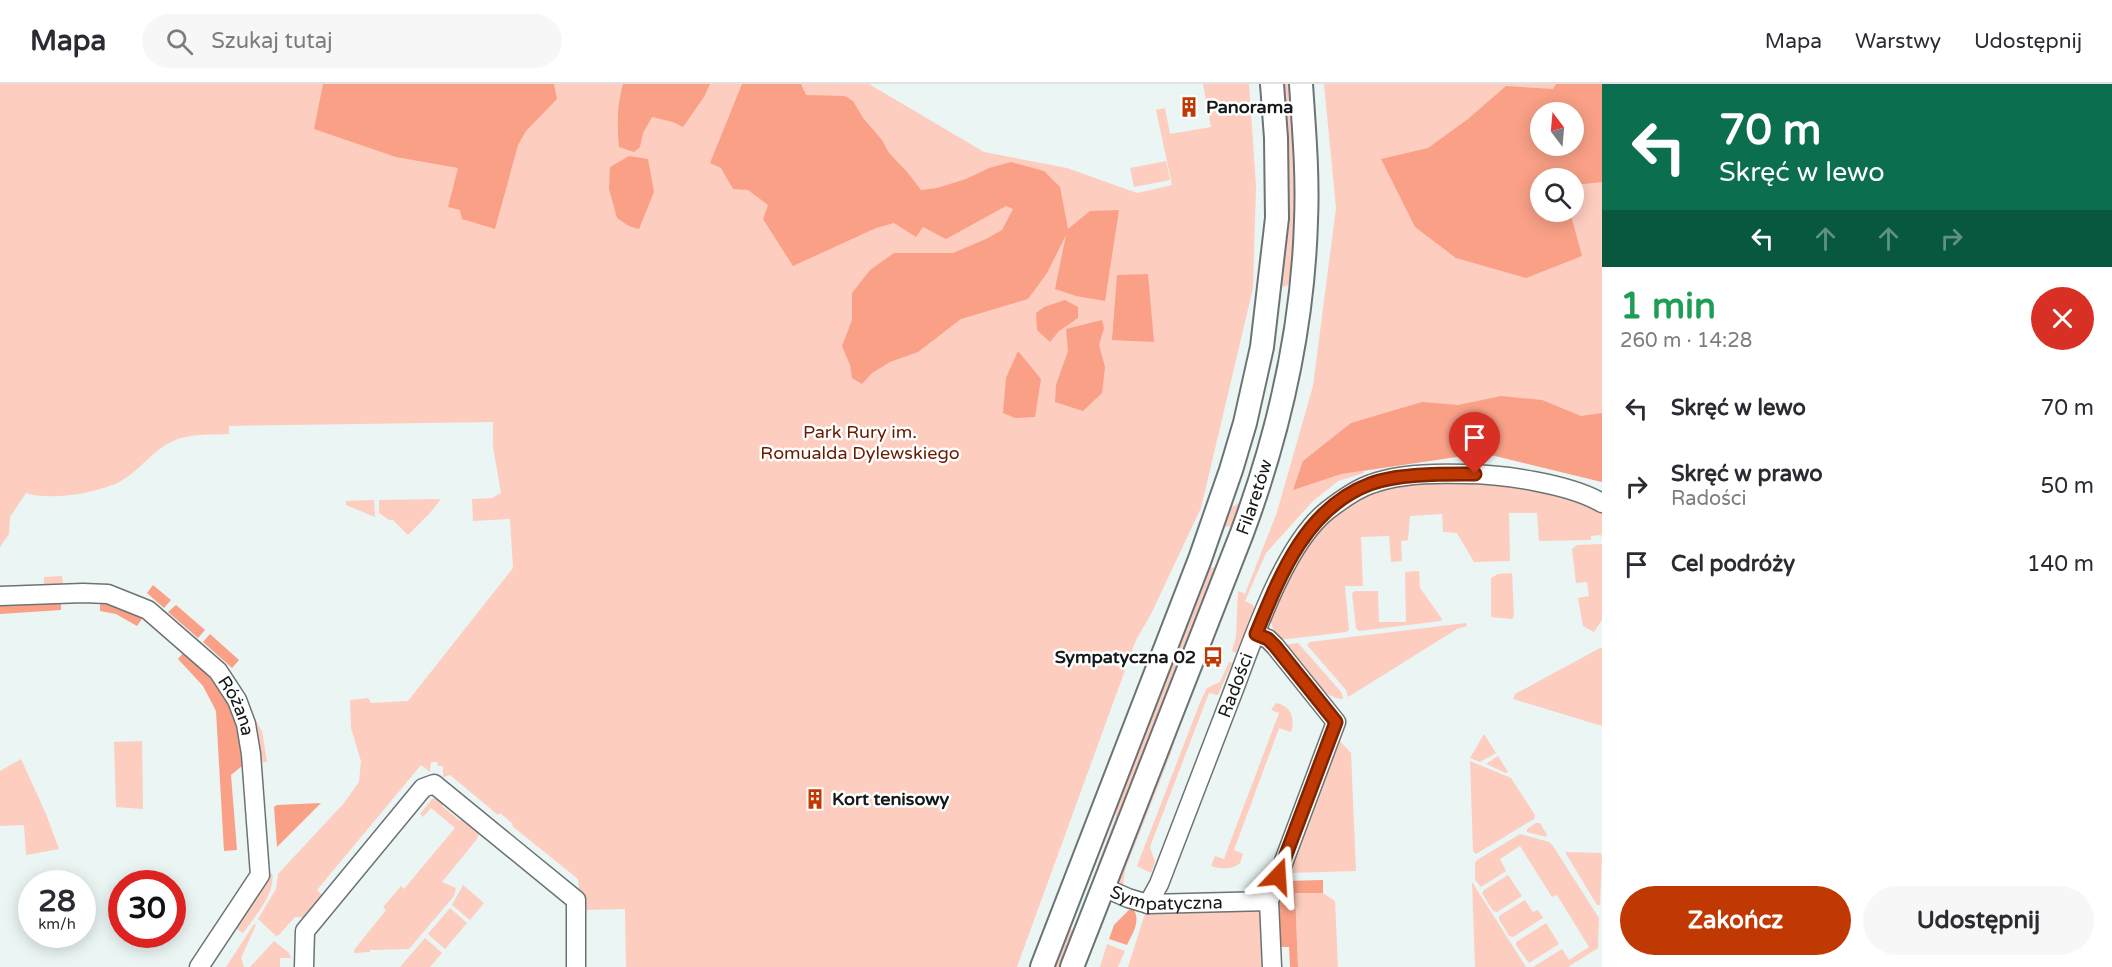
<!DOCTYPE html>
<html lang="pl">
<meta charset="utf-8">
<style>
body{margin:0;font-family:"Varela Round",sans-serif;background:#f7f7f7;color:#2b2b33;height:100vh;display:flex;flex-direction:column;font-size:22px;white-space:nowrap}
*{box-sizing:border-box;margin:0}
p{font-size:20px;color:#7c7c81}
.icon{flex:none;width:33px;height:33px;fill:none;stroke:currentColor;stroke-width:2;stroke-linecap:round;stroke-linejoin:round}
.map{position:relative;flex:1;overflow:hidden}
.sheet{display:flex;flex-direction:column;background:#fff;width:510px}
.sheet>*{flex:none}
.guide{background:#0b6e4f;color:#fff;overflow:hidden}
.needle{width:39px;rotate:344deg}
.controls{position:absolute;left:1530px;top:18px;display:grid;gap:12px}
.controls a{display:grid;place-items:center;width:54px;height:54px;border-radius:50%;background:#fff;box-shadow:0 3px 15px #0003;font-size:30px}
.speed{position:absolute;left:18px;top:786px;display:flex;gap:12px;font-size:30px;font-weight:700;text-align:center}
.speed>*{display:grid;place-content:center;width:78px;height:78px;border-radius:50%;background:#fff;box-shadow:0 3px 15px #0003;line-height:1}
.speed small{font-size:15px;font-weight:400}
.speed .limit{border:9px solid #d22;background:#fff;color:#111}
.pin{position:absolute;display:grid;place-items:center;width:51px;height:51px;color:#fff;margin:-62px -26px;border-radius:50% 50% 50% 0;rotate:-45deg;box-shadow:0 0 6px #0007}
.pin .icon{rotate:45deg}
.me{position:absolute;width:66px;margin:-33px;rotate:20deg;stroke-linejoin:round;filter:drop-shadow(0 0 4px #0008)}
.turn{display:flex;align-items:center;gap:21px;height:126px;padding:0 18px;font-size:27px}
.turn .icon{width:78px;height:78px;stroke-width:2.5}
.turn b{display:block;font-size:42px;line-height:51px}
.lanes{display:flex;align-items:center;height:57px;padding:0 18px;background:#0003;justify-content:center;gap:30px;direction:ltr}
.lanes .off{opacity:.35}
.round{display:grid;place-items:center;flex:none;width:63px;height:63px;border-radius:32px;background:#f7f7f7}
.overview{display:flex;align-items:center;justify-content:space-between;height:102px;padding:0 18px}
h1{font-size:36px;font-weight:700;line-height:45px;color:#1e9e55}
.action{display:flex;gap:12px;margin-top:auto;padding:12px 18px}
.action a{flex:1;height:69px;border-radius:36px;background:#c13902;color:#fff;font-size:24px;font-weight:700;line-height:69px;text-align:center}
.action a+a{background:#f7f7f7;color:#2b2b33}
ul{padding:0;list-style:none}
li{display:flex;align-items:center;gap:18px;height:78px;padding:0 18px}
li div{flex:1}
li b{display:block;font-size:22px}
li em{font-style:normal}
header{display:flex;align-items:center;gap:36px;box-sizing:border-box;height:84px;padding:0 30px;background:#fff;border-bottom:2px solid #e1e1e2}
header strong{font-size:28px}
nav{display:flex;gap:33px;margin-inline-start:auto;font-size:21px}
.search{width:420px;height:54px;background:#f7f7f7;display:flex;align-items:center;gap:15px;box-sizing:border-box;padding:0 21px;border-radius:33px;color:#7c7c81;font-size:22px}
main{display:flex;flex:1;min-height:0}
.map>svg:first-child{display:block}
.green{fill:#fdcdbf;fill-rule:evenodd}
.forest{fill:#f9a086;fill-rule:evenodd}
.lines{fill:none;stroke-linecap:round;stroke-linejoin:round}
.minor-casing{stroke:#6b7474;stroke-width:21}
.major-casing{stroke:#6b7474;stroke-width:26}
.minor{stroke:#fff;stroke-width:18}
.major{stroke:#fff;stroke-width:22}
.route-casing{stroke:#7d2501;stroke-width:15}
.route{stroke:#c13902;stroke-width:10}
.labels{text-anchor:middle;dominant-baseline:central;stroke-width:5;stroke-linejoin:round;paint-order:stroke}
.poi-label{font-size:18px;font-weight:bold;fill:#151919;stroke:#fff;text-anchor:start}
.park-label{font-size:18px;fill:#681b01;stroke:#fff}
.street-label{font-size:18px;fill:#151919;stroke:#fff}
</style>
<header>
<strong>Mapa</strong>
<div class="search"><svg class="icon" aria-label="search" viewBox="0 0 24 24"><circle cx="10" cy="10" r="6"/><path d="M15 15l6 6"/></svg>Szukaj tutaj</div>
<nav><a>Mapa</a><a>Warstwy</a><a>Udostępnij</a></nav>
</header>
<main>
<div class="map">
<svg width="1602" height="883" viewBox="0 0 1602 883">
<rect width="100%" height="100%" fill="#eaf5f4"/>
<path class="green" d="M0,0H869L984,68L1067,84L1137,109L1172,101L1156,26L1165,24L1170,50L1211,43L1203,0H1249L1256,102L1253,204L1201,424L1151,530L1136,556L1017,883H626L625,825L584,826L585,812L579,805L578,795L512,742L513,740L500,729L498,731L450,691L443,693V682H438L437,678H431L430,688L421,681L317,806L325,814L307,834L295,833L279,851L276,852L258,835L276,805L278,790L344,719L359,698L361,677L351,644L350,616L368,614L371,619L408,617L513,484L510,435L473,437L472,415L492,414L501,409L493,363V338L229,342V350C211,351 190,349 173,357C153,366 140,386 121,397C99,409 50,417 26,409L10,433L9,450L0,463Z
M1281,0H1292L1298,142L1291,200L1280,204L1286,144Z
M1309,0H1313C1318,60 1323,121 1314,180Z
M1324,0H1602V398L1483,369L1364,387V389L1338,397L1313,417L1266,469L1245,517L1253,521L1254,525L1236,569L1232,567L1236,553L1238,507L1245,510L1277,428L1313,302L1336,124ZM1540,28H1574V62H1540ZM1540,94H1574V128H1540Z
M1166,77L1170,96L1134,103L1130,84Z
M1482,396C1522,404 1566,408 1602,429V455L1601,451L1591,452V456L1539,457L1537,429H1509L1510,477L1474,478L1457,449L1443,448L1442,430L1410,432L1408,456L1401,457L1402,477L1391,478L1389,452L1361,453L1363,502H1345L1349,546L1346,548L1279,556C1276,550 1270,542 1271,534C1272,522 1282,507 1288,496C1310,455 1337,417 1385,404C1415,396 1450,398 1482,396Z
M441,415L430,429L408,451L393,436H389L379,429V416Z
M374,416L375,433L346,421V417Z
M1243,417L1236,441L1224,443L1211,473L1230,424Z
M1229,450H1232L1097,789V782L1115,735L1121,702L1206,482L1213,484L1217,482Z
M1602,460V536L1594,548L1583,542L1578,514L1589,512L1587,498L1576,499L1572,465L1577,461Z
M1419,487L1420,504L1442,535L1441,537L1359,547L1356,544L1352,509L1355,507H1378L1379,538H1406L1405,488Z
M1512,489L1514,532L1512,535L1491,533V494L1498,490Z
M62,492L63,501L44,503V493Z
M1466,539L1467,542L1457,545L1348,613L1346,606L1307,561L1310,558Z
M1298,559L1342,609L1343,615C1322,616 1297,577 1284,561Z
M1600,564H1602V642L1513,615L1515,610Z
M1229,578L1232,579L1218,611L1209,609L1150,763L1155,778L1151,789L1137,782L1201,616L1207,604L1220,598Z
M242,613L262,647L267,678L257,679Z
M1276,619C1292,622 1295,635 1291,648L1279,644L1234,766L1243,770L1240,779C1232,786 1221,785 1211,782L1215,772L1224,775L1228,764L1279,629L1271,626Z
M1178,645L1171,669L1125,786L1123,802L1116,794L1165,668Z
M1484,650L1496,669L1480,678L1470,674Z
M1338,655L1351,669L1356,787L1289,789Z
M142,657L143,725L116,723L114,658Z
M1498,672L1508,688L1506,689L1486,680Z
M21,675L46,730L59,765L26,771L24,741L0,742V687Z
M1470,677L1511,694L1535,731L1534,735L1476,770L1473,767Z
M436,714L444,719L442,722L460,737L462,734L479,750L477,755L442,798L456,804L454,812L409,865L370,866V868L354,869V866L386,826L383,823L401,802L404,805L455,744L431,724L423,733L420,730L432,715Z
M1536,739H1540L1547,751L1546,753L1527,748V745Z
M1520,750L1549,758L1553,762L1599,834L1598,864L1568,883H1533L1562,865L1569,876L1589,863L1557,811L1552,813L1520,762L1500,775L1506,787L1481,803L1475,796V779L1477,776Z
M1565,768L1600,769L1602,771L1600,821H1597Z
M272,789C276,810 254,833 243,849L234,843Z
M1508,791L1522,812L1497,828L1493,827L1482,809L1484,806Z
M1472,798L1526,883H1475Z
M463,801L484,819L470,836L452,821Z
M1295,809H1323L1335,817L1338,883H1298Z
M1525,816L1533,828L1538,826L1543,834L1513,853L1509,852L1499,835V832Z
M1269,817L1272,883H1128L1148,820Z
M450,824L467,839L445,865L428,850Z
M1546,839L1559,860L1529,879L1516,861V858Z
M254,840L256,841L241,874L244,883H226Z
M1065,843L1077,848L1065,883H1052Z
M425,854L442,869L430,883H400Z
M274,857L289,869L291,874H280V883H250Z
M1107,860L1125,867L1118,883H1100Z"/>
<path class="forest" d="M323,0H554L557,15L526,47L518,61L495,145L462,135L460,126L448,123L458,84L396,73L314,45Z
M623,0H710L704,13L683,43L673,38L652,33L643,49L640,63L634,68L619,63C617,40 617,22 623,0Z
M742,0H801L806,11L845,12L853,17L863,34L882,56L889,69L908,89L921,106L937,104L966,95L989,84L1011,78L1044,87L1060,103L1068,145L1090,127L1119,126L1105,217L1076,212L1055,205L1066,151L1047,189L1028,215L961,235L918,268L890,278L872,289L862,300L852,294L850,281L842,262L852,236V209L870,186L894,169H953L986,155L1002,146L1013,125L1006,122L946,155L923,143L916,153L894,139L876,144L793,182L763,135L768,121L748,106L733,105L721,84L710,79Z
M1556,0H1602V98L1574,101V94H1540V128H1570L1582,172L1526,194L1456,174L1415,143L1381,75L1428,64L1468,35L1506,2L1553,5ZM1540,28H1574V62H1540Z
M629,72L648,75L654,108L639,145L629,142L617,134L609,105L610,83Z
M1148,190L1154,258L1112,256L1117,191Z
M1065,216L1078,223V234L1059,247L1050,258L1037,246L1036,229L1044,223Z
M1102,236L1104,244L1099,261L1105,283L1102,309L1083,327L1055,318L1056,301L1068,267L1066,245Z
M1018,267L1041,295L1035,333L1015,334L1003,329L1006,294Z
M1501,312L1542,316L1581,332L1602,329V398L1483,369L1341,390L1293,406L1303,377L1351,339L1422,318L1458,321Z
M153,501L171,516L164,524L147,509Z
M61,517V526L0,530V521Z
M100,518C116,520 129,526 142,535L137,542L116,530L100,527Z
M176,521L205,546L198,554L168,528Z
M210,550L239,576L232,584L203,558Z
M184,568C226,607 237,624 242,682L231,691L237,766L224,767L216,627L203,602L178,575Z
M321,719L277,763L274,723L277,721Z
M1323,796V809H1295L1298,883H1290L1289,863H1277L1274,828L1283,797Z
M1132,823C1142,836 1133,848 1127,861L1109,855L1114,841Z"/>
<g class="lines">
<g class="minor-casing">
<g id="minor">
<path id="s1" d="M0,512L83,509L108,510L148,526L218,587L237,616L246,640L251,670L260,791L199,883"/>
<path d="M1256,550L1268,555L1275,562L1336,638L1269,817L1272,883"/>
<path id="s2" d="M1103,803L1128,814L1148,820L1269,817"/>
<path id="s3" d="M1148,820L1159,800C1183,738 1207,675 1231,613C1252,559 1283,461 1328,426C1341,416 1356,405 1371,400C1397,390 1437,389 1465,390C1502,390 1570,400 1602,419"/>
<path d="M304,883L305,847L423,704L434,700L576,816V883"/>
</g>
</g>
<g class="major-casing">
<g id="major">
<path d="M1042,883L1200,475L1231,386L1245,339L1262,263L1277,134L1276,54L1272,0"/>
<path id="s4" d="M1072,883L1242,449C1279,349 1303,243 1306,137C1308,91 1304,46 1301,0"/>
</g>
</g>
<use href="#minor" class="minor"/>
<use href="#major" class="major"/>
</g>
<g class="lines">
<g class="route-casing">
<path id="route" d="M1278,792L1336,638L1275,562L1268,555L1256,550C1280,491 1306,424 1370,400C1398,389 1445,390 1475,390"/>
</g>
<use href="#route" class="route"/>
</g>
<defs>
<g id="building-bare" transform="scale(1.62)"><path d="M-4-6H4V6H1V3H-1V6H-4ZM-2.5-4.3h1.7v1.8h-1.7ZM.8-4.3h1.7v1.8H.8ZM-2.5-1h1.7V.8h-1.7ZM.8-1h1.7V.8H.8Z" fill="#c13902" stroke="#fff" stroke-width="2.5" paint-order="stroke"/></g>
<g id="bus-bare" transform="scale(1.62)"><path d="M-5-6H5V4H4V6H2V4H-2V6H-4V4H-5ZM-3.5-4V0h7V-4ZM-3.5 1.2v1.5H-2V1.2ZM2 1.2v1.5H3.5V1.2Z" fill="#c13902" stroke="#fff" stroke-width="2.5" paint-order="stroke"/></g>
</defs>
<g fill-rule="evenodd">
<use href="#building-bare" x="1189" y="23"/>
<use href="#bus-bare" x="1213" y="573"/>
<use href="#building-bare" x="815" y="715"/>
</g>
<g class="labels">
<g class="poi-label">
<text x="1206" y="23">Panorama</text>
<text x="1196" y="573" text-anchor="end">Sympatyczna 02</text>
<text x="832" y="715">Kort tenisowy</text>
</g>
<g class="park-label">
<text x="860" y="348">Park Rury im.<tspan x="860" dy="21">Romualda Dylewskiego</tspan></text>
</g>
<g class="street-label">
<text stroke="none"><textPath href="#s4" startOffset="504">Filaretów</textPath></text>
<text stroke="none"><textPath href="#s3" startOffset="236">Radości</textPath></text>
<text stroke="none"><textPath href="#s1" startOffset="284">Różana</textPath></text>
<text stroke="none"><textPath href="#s2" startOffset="66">Sympatyczna</textPath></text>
</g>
</g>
</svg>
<div class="controls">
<a><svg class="needle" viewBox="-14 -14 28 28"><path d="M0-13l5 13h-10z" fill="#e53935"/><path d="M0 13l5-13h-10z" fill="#7c7c81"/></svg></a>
<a><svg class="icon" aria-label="search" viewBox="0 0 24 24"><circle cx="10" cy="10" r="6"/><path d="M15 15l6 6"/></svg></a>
</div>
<div class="speed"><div>28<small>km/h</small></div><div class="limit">30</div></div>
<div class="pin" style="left:1475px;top:390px;background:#d93025"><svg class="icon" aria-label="arrive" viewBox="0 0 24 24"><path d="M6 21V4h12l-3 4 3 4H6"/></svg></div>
<svg class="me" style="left:1278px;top:792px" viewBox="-20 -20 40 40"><path d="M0-17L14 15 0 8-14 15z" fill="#c13902" stroke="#fff" stroke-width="4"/></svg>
</div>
<section class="sheet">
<div class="guide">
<div class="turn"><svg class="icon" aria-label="left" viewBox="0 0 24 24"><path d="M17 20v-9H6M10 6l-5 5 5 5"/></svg><div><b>70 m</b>Skręć w lewo</div></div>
<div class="lanes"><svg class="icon" aria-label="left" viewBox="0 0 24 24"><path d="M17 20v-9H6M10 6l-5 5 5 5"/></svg><svg class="icon off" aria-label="ahead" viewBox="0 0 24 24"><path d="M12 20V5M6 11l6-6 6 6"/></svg><svg class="icon off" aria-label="ahead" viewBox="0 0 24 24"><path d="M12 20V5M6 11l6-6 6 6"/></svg><svg class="icon off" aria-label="right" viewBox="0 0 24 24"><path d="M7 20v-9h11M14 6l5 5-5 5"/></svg></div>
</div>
<div class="overview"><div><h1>1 min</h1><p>260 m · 14:28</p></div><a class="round" style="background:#d93025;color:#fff"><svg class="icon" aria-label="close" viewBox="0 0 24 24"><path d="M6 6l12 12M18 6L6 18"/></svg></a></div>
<ul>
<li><svg class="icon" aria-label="left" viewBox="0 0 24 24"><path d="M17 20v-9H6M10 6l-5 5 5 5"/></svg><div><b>Skręć w lewo</b></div><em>70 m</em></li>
<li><svg class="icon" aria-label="right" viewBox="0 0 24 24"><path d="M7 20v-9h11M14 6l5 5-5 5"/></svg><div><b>Skręć w prawo</b><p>Radości</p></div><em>50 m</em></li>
<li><svg class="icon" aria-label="arrive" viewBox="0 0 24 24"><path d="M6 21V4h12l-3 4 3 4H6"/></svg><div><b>Cel podróży</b></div><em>140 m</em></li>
</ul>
<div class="action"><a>Zakończ</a><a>Udostępnij</a></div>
</section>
</main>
